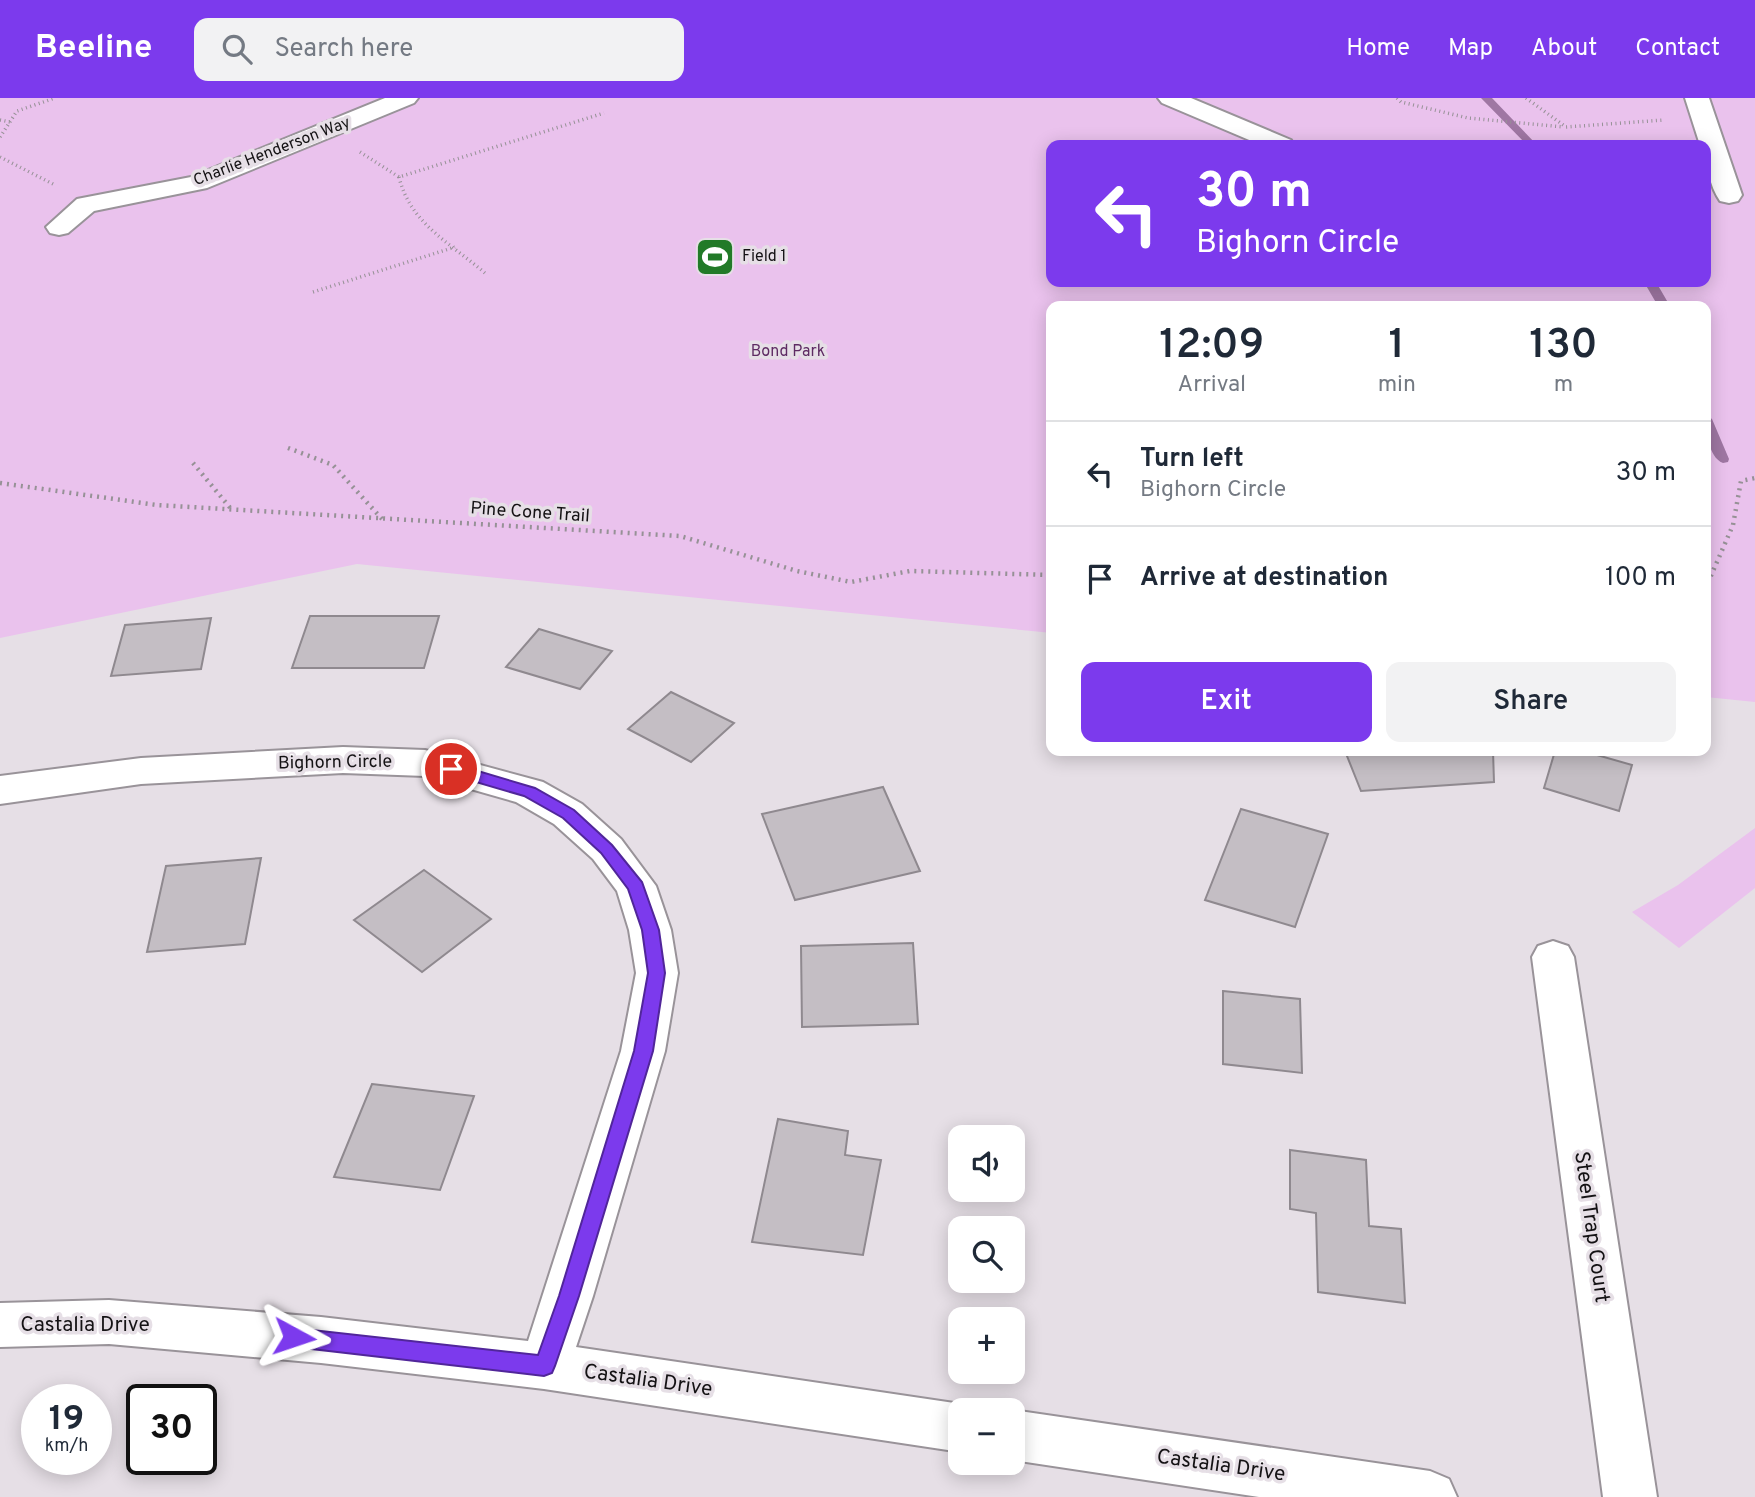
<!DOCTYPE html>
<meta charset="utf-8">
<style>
body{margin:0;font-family:Overpass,sans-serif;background:#f2f2f3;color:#1f2937;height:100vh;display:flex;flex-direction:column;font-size:26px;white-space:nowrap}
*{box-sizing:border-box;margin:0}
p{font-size:23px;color:#747a83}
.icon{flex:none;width:38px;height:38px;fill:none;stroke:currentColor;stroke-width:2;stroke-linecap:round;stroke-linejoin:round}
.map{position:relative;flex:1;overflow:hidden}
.panel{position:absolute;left:1046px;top:203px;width:665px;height:455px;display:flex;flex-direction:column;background:#fff;border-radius:14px;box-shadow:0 4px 18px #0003}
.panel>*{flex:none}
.banner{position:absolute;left:1046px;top:42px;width:665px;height:147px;border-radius:14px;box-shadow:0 4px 18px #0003;background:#7c3aed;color:#fff;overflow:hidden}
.controls{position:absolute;left:948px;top:1027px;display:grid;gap:14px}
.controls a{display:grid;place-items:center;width:77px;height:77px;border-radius:14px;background:#fff;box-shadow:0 4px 18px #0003;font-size:35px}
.speed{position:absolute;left:21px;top:1286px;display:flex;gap:14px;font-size:35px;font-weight:700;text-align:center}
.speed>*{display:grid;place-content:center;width:91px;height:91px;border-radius:50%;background:#fff;box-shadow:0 4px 18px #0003;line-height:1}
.speed small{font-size:18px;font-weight:400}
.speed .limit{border:4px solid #111;border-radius:10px;background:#fff;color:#111}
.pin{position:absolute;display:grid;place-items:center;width:60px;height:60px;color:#fff;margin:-30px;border:4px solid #fff;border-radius:50%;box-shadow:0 2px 7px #0007}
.me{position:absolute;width:77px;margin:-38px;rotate:95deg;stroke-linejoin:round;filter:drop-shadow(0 0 5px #0008)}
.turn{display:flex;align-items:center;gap:24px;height:147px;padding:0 35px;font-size:32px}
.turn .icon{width:91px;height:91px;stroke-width:2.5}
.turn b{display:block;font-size:49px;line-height:60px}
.eta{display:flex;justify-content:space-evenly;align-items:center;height:119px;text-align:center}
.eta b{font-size:42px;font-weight:600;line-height:49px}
.button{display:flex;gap:14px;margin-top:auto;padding:14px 35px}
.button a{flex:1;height:80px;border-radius:14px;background:#7c3aed;color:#fff;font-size:28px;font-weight:600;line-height:80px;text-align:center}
.button a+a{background:#f2f2f3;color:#1f2937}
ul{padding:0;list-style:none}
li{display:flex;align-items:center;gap:21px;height:105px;padding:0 35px;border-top:2px solid #e0e1e3}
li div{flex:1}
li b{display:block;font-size:26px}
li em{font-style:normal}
header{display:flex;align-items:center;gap:42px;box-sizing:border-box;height:98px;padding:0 35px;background:#7c3aed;color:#fff}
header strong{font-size:33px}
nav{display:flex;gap:38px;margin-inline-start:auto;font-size:24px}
.search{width:490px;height:63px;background:#f2f2f3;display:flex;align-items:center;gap:18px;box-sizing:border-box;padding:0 24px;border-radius:14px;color:#747a83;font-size:26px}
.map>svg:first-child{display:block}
.green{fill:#eac2ed;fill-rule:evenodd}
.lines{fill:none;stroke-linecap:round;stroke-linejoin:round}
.stream{fill:#9f77a3;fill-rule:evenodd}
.building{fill:#c4bec4;stroke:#8f898f;stroke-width:2}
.street-casing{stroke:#999399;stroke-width:4}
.path-far1{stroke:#969196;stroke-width:3.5;stroke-dasharray:1 3.5;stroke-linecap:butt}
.path{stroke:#969196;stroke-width:4.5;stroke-dasharray:2 5;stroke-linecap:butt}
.street{fill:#fff;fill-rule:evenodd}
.route{fill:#7c3aed;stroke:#51269a;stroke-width:2}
.labels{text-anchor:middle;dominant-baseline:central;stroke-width:7;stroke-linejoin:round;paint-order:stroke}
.far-street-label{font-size:16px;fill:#141214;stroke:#e6dfe6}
.far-poi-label{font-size:16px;fill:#141214;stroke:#e6dfe6;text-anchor:start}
.far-park-label{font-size:16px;fill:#5e2b63;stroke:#e6dfe6}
.street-label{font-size:18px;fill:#141214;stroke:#e6dfe6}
.near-street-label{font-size:21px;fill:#141214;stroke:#e6dfe6}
</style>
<header>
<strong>Beeline</strong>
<div class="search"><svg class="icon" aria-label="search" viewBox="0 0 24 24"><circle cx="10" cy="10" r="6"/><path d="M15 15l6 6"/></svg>Search here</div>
<nav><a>Home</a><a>Map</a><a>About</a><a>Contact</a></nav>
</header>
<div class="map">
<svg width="1755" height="1399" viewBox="0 0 1755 1399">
<rect width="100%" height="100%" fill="#e6dfe6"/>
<path class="green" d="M0,0H1755V604L1706,599V208H1052V535L357,466L0,540ZM1052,47H1706V184H1052Z
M1755,730V790L1679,850L1632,814L1678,787Z"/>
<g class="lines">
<path class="stream" d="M1481,0H1492L1537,47H1527Z
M1644,184H1656L1670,208H1658Z
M1706,317L1712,321L1729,361L1728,364L1723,365C1708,359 1706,332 1706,317Z"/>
</g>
<path class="building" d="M310,518H439L424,570H292Z
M211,520L201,571L111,578L125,527Z
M539,531L612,553L580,591L506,569Z
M671,594L734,625L691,664L628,631Z
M1345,653H1493L1494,684L1361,693Z
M1555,653H1583L1632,667L1619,713L1544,690Z
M883,689L920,773L795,802L762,716Z
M1241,711L1328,736L1295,829L1205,802Z
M261,760L245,846L147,854L166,768Z
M424,772L491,821L422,874L354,822Z
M913,845L918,926L802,929L801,848Z
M1223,893L1300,901L1302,975L1223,966Z
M372,986L474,998L440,1092L334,1079Z
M778,1021L848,1033L845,1057L881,1062L863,1157L752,1144Z
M1290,1052L1366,1062L1369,1128L1401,1131L1405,1205L1318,1194L1316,1115L1290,1111Z"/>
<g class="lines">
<g class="street-casing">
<path id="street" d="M385,0H418L414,5L207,90L94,113L68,135L59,137L50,135L46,129L77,101L191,79Z
M1158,0H1191L1291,42L1294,47H1261L1162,5Z
M1685,0H1709L1742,97L1738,103L1729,105L1720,103C1709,87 1706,66 1706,47H1700Z
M343,649L425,652L543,684L582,706L621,741L656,788L671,832L678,875L665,953L593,1198L576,1249L961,1306L979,1312H961V1354L544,1291L321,1265L109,1246L0,1249V1205L109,1202L321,1219L528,1243L621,953L636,875L629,832L617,793L593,761L554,726L516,704L425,678L343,675L141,686L0,706V678L141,660Z
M1553,843L1568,848L1574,859L1657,1399H1603L1532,859L1538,848Z
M1013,1312L1430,1373L1449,1381L1457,1399H1259L1013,1362Z"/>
</g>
<path class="path-far1" d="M1397,0L1401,4L1468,20L1564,29
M1526,0L1566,29L1664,22
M0,22L10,24
M0,39L17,13L55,0
M360,54L399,79L604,15
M0,59L55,87
M399,79C410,126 452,146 486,176
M313,194L455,149"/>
<path class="path" d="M288,350L333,367L382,421
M193,365L232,412
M0,385L157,407L680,438L797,473L851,484L910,473L1052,477
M1706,483L1710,480L1733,427L1741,383L1755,380"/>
<use href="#street" class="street"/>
</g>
<path class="route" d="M451,665L535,690L574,712L612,747L642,784L659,832L665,875L653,953L579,1198L555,1268L552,1275L544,1278L294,1249L287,1246L284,1239L287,1233L294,1230L538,1257L559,1198L634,953L648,875L642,832L628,791L601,755L563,720L524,698L445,675L443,671Z"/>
<defs>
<g id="stadium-square" transform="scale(2.0125)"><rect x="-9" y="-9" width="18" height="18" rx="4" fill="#227a28" stroke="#e6dfe6"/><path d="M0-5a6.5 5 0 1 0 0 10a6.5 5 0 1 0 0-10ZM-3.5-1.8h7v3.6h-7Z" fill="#fff"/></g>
</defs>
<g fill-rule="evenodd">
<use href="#stadium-square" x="715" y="159"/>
</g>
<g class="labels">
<g class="far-street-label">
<text transform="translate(272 54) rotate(-21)">Charlie Henderson Way</text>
</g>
<g class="far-poi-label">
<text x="742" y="159">Field 1</text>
</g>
<g class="far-park-label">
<text x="788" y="254">Bond Park</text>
</g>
<g class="street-label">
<text transform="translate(530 415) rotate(4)">Pine Cone Trail</text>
<text transform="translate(335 665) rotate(-1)">Bighorn Circle</text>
</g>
<g class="near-street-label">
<text transform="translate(1591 1129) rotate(82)">Steel Trap Court</text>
<text x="85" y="1227">Castalia Drive</text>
<text transform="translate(648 1283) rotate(8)">Castalia Drive</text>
<text transform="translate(1221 1368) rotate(8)">Castalia Drive</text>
</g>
</g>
</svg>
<div class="controls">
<a><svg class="icon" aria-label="sound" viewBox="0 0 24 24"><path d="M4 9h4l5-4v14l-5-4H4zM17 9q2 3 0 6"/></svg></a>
<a><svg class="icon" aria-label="search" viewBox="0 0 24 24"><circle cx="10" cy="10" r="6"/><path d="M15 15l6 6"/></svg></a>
<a>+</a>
<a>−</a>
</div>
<div class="speed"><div>19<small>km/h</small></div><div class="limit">30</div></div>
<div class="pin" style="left:451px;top:671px;background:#d93025"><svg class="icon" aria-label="arrive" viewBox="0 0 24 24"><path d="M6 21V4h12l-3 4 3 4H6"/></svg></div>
<svg class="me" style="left:294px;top:1239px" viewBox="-20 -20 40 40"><path d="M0-17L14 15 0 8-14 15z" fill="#7c3aed" stroke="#fff" stroke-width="4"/></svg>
<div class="banner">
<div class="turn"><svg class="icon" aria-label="left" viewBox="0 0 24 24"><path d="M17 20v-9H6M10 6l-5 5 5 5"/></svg><div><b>30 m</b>Bighorn Circle</div></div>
</div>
<section class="panel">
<div class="eta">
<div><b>12:09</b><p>Arrival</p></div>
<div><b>1</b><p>min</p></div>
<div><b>130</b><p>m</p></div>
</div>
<ul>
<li><svg class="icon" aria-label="left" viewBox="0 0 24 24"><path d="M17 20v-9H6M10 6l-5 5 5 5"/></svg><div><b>Turn left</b><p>Bighorn Circle</p></div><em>30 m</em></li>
<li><svg class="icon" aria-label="arrive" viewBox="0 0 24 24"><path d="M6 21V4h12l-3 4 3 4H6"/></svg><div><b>Arrive at destination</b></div><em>100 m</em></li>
</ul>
<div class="button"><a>Exit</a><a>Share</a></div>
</section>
</div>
